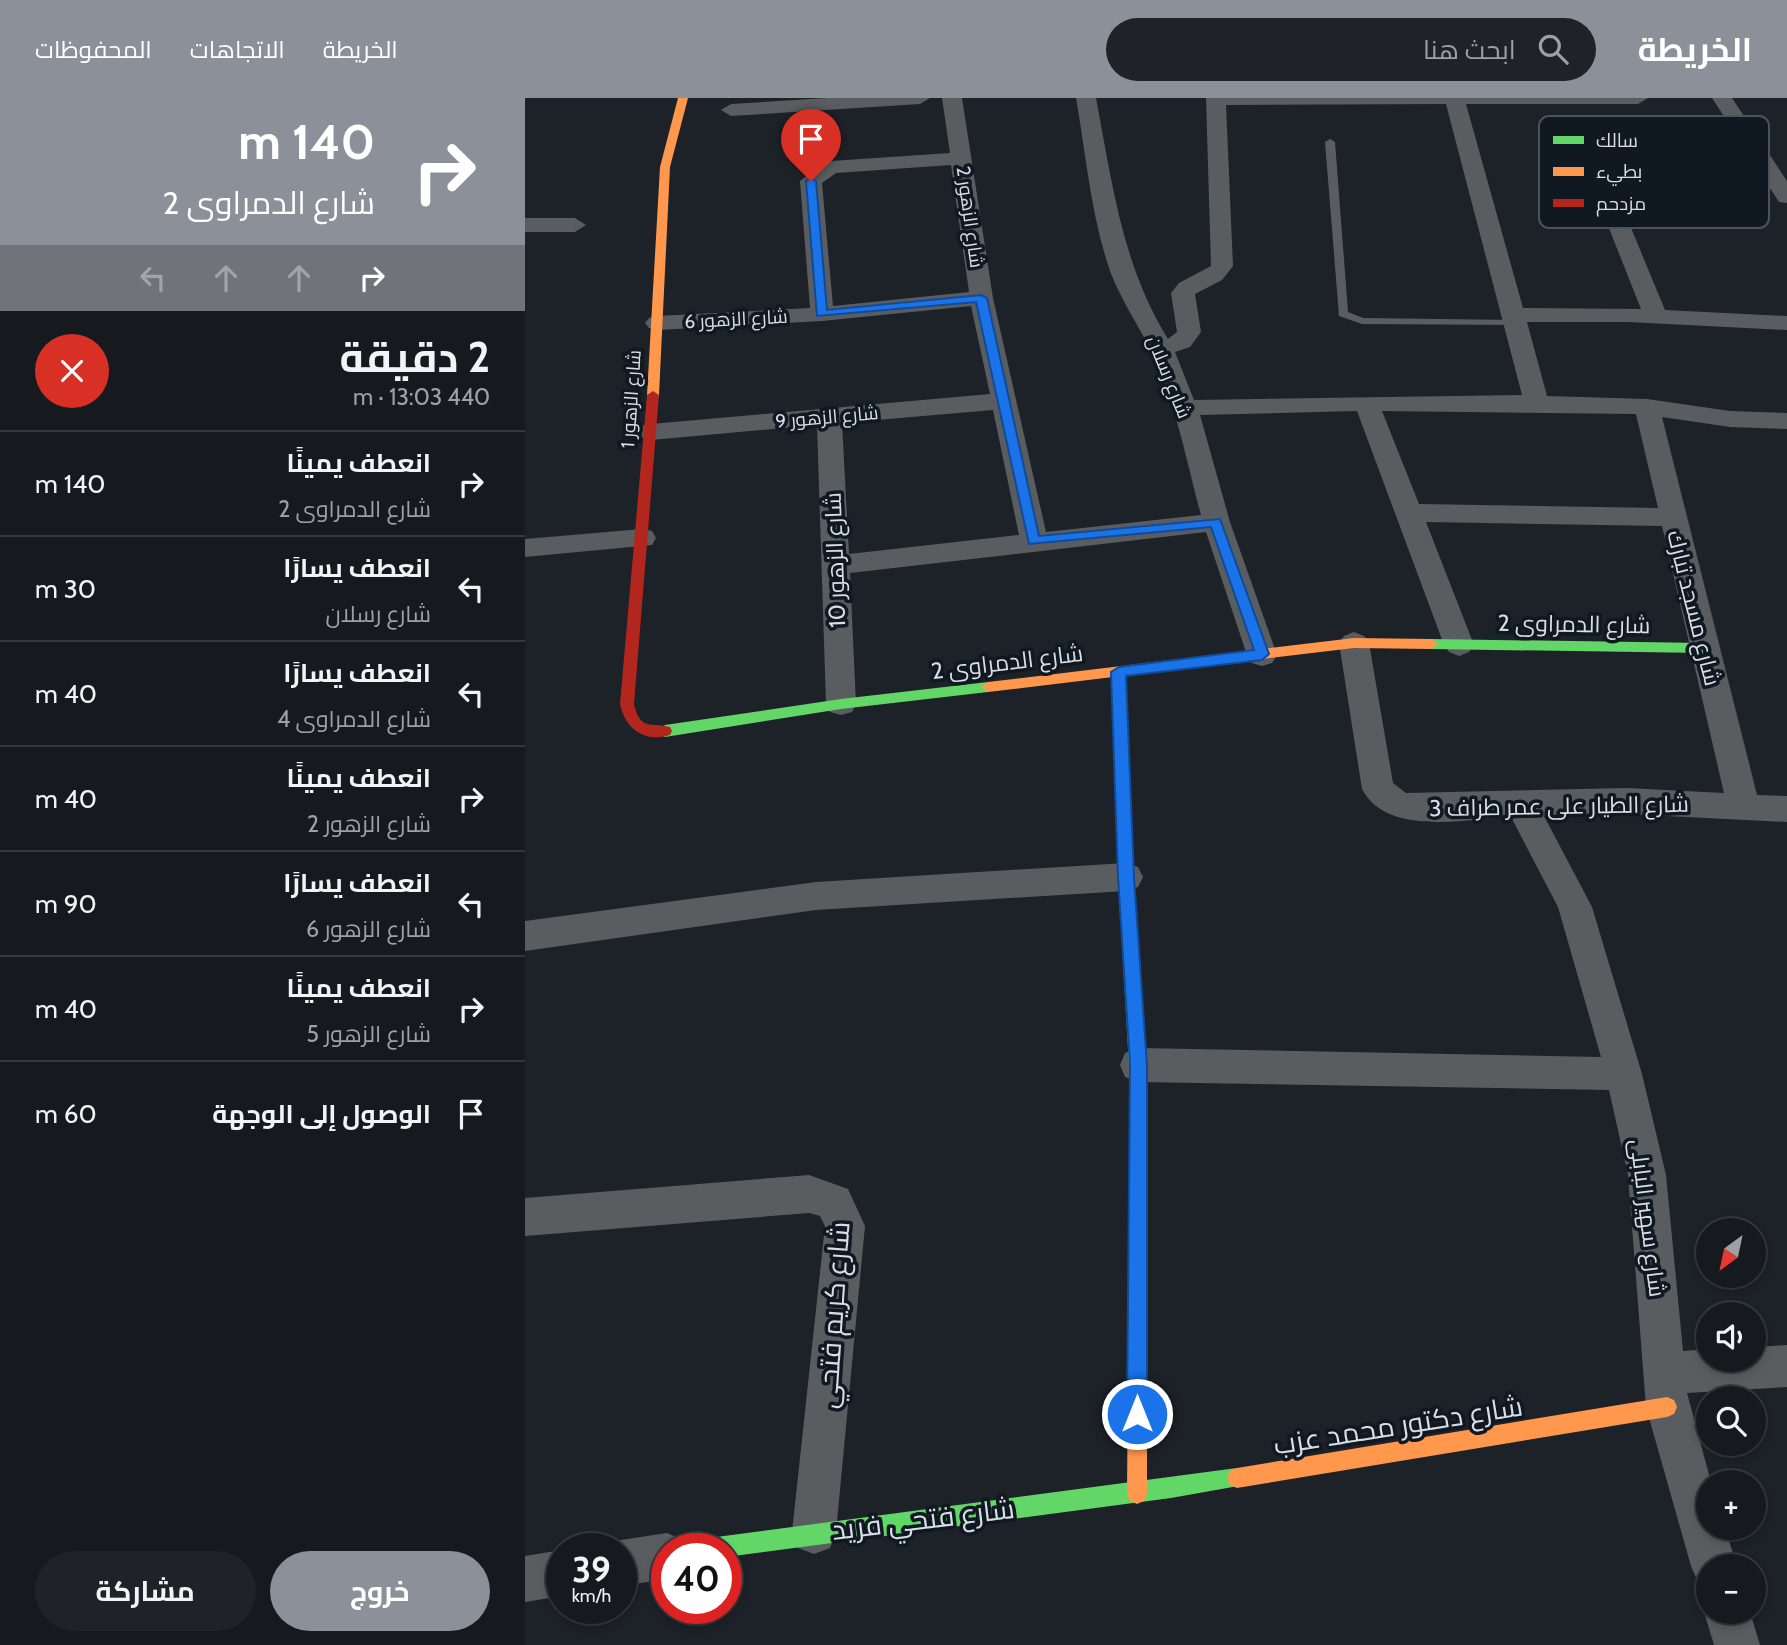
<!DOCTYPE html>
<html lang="ar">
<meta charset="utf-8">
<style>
body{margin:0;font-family:Cabin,Cairo,sans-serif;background:#1f2327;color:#f1f3f6;direction:rtl;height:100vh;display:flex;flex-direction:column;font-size:26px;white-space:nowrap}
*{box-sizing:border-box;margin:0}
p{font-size:23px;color:#9ea1a4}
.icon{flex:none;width:38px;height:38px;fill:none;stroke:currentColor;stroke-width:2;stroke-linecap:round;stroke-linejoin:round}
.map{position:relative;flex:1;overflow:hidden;direction:ltr}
.drawer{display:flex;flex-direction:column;background:#161a1e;width:525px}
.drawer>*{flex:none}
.hud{background:#8c9099;color:#fff;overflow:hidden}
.needle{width:46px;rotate:213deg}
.tools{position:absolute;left:1171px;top:1120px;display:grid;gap:14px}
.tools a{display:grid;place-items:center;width:70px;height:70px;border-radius:50%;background:#161a1e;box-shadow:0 4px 10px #0003,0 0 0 2px #35383c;font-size:35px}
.speed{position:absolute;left:21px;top:1435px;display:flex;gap:14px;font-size:35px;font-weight:700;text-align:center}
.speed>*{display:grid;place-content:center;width:91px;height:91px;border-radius:50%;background:#161a1e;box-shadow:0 4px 10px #0003,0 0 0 2px #35383c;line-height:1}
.speed small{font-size:18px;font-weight:400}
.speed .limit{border:10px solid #d22;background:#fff;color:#111}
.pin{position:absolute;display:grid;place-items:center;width:60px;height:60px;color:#fff;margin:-72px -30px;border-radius:50% 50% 50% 0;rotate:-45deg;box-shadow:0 0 7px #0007}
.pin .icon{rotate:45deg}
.me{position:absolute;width:77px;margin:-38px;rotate:0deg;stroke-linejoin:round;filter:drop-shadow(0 0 5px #0008)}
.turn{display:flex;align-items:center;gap:24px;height:147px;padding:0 35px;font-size:32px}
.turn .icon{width:91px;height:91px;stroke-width:2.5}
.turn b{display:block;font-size:49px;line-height:60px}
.lanes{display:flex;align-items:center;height:66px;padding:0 35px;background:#0003;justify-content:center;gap:35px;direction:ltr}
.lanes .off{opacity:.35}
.round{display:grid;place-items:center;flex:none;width:74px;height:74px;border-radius:37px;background:#1f2327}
.summary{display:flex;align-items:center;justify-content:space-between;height:119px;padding:0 35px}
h1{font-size:42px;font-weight:700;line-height:52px}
.primary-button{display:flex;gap:14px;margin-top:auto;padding:14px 35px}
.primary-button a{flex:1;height:80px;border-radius:42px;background:#8c9099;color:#fff;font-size:28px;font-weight:700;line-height:80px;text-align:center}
.primary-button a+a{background:#1f2327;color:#f1f3f6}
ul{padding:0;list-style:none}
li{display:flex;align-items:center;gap:21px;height:105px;padding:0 35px;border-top:2px solid #35383c}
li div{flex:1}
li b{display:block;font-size:26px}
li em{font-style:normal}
header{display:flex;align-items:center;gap:42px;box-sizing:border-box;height:98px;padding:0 35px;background:#8c9099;color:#fff}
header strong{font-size:33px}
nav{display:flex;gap:38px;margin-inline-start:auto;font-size:24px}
.search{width:490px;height:63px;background:#1f2327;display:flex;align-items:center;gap:18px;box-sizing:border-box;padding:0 24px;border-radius:38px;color:#9ea1a4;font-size:26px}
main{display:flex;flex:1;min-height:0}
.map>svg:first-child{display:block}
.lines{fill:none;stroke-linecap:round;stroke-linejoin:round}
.lane{fill:#5a5d5f;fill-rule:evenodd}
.street{fill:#5a5d5f;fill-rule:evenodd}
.fast{fill:#63d668;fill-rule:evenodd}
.slow{fill:#ff974d;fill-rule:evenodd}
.jam{fill:#b3261e;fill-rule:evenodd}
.route{fill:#1a73e8;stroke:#114b97;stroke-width:2}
.labels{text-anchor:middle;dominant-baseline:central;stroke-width:7;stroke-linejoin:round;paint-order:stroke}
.far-street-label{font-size:19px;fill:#d8dee6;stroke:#101822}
.street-label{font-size:23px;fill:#d8dee6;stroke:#101822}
.near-street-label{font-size:28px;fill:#d8dee6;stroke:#101822}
.key{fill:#101822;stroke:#4c535d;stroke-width:2}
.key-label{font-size:19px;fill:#d8dee6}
</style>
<header>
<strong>الخريطة</strong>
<div class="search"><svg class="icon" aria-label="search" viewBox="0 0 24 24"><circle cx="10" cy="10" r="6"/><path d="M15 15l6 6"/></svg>ابحث هنا</div>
<nav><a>الخريطة</a><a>الاتجاهات</a><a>المحفوظات</a></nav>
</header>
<main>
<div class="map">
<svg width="1262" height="1547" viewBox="0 0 1262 1547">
<rect width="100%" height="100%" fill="#1d2228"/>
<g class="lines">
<path class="lane" d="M805,41L810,44L823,214L838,220L991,222L997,225L995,227L837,226L814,218L800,44Z"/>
<path class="street" d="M302,0H405L395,6L206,18L196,12L206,6Z
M417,0H437L468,200L521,434L676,417C661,361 650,301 624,249C611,223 595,200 585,173C566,118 561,57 551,0H571C587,84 597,167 643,241L652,234L646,195L654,185L686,168L681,0H1123L1113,6H941L998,210L1116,211L1049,42L1052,38H1066L1082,72L1225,58L1187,0H1207L1262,83V105L1254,104L1232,70L1087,84L1140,212L1262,218V232L1103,224H1002L1022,298L1122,301L1205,313L1262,315V331L1205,329L1137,319L1232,697L1262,698V724L1102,716L1019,718L1067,809L1117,976L1141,1077L1158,1253L1183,1251V1262H1228V1249L1262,1247V1289L1162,1295L1186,1384H1183V1430H1200L1212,1468H1183V1488L1173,1484L1166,1468L1121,1309L1103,1077L1084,992L613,984L600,979L595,967L600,955L613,950L1076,959L1033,809L986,719C942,721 862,739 837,691L814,545L819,538L829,534L839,538L844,545L868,685L881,695L1102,690L1199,695L1137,428L901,424L949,547L944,554L934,558L924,554L919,547L832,313L675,317L705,424L752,557L747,565L737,568L727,565L722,557L681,434L325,475L331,606L327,614L316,617L305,614L301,606L292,327L126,342L117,340L113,334L117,328L126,326L465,296L446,208L297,223L132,232L124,230L120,225L124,220L132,218L285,210L275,83L299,65L306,63L425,55ZM921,6L997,297L669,302L650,254L665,249L676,234L670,196L697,182L708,168L701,7ZM426,67L444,194L308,208L297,85L311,75ZM468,312L494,437L324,456L317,325ZM857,313L1111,316L1133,410L894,406Z
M0,120H50L61,127L50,134H0Z
M117,431L127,433L131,440L127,447L0,459V441Z
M601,765L613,769L618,779L613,789L601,793L291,812L0,853V823L291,784Z
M284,1077L323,1091L340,1128L311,1434L305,1450L289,1456L273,1450L267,1434L300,1128L295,1118L284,1115L0,1138V1100Z
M142,1435L158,1442L162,1451H142V1481L96,1488V1451L80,1449L96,1442Z
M37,1452V1498L0,1504V1458Z
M1183,1504V1514H1225L1235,1547H1189L1179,1514Z"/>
<path class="fast" d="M906,541L1179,545L1186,550L1179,555L906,551L899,546Z
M594,569L601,574L609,779L622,967V1147L620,1154L613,1156L606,1154L604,1147V967L593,779L587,574Z
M463,584L470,589L463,594L316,611L140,639L133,633L140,627L316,601Z
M712,1370L719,1373L722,1380L719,1387L646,1400L201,1459V1451H173L176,1443L184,1440Z"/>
<path class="slow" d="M153,0H163L145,69L134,297L128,301L122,297L135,69Z
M829,540L906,541L913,546L906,551L829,550L463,594L456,589L463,584Z
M613,1138L620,1140L622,1147V1396L619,1403L612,1406L605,1403L602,1396L604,1147L606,1140Z
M1142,1299L1149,1302L1152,1309L1149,1316L1142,1319L712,1390L705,1387L702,1380L705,1373L712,1370Z"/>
<path class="jam" d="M128,293L134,297L109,606C115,633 125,624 145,629L147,633L145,637C120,645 100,631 95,606L122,297Z"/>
</g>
<path class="route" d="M286,80L291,83L302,212L456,197L462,200L514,438L695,421L744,556L737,562L601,578L609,779L622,967V1316L619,1323L612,1326L605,1323L602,1316L605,967L593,779L586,574L594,569L729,552L686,429L504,446L451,204L292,218L281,83Z"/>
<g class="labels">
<g class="far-street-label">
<text transform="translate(445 119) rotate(82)">شارع الزهور 2</text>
<text transform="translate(211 221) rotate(-3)">شارع الزهور 6</text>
<text transform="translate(644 279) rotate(68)">شارع رسلان</text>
<text transform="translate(106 301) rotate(-86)">شارع الزهور 1</text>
<text transform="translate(302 319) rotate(-5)">شارع الزهور 9</text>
</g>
<g class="street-label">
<text transform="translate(310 462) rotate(-92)">شارع الزهور 10</text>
<text transform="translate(1169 510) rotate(76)">شارع مسجد تبارك</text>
<text transform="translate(1049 526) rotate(1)">شارع الدمراوى 2</text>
<text transform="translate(482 564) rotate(-7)">شارع الدمراوى 2</text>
<text transform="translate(1034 708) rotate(-1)">شارع الطيار على عمر طراف 3</text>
<text transform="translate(1123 1120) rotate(83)">شارع سهير البابلى</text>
</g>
<g class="near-street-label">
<text transform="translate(308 1217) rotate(-86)">شارع كريم فتحي</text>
<text transform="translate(873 1327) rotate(-9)">شارع دكتور محمد عزب</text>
<text transform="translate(398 1421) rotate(-7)">شارع فتحي فريد</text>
</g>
</g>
<rect x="1014" y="18" width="230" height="112" rx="10" class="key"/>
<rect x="1028" y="38" width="31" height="8" fill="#63d668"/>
<rect x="1028" y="69" width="31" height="9" fill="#ff974d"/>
<rect x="1028" y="101" width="31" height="8" fill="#b3261e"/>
<g class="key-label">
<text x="1071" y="49">سالك</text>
<text x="1071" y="80">بطيء</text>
<text x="1071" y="112">مزدحم</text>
</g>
</svg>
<div class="tools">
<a><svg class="needle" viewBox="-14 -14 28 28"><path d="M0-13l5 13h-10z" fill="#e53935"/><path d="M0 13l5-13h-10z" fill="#9ea1a4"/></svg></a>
<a><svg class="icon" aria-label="sound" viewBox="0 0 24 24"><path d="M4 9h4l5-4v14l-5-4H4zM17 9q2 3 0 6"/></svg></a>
<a><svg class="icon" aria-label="search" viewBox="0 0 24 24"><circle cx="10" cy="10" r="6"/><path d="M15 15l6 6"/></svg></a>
<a>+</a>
<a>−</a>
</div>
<div class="speed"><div>39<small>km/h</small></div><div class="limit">40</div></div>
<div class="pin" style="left:286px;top:83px;background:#d93025"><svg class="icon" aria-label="arrive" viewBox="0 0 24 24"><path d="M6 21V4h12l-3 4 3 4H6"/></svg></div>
<svg class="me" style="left:612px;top:1316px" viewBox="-20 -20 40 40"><circle r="17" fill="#1a73e8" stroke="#fff" stroke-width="3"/><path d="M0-11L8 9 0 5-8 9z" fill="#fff"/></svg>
</div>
<section class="drawer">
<div class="hud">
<div class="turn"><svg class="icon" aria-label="right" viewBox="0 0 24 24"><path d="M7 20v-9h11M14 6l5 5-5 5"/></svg><div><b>140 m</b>شارع الدمراوى 2</div></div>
<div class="lanes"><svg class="icon off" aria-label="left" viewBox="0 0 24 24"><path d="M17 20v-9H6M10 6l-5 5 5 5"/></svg><svg class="icon off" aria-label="ahead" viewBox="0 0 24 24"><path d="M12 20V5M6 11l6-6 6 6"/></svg><svg class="icon off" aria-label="ahead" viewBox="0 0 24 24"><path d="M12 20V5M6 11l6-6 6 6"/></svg><svg class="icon" aria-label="right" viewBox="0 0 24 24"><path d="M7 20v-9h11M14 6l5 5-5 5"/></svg></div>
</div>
<div class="summary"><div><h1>2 دقيقة</h1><p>440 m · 13:03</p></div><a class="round" style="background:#d93025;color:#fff"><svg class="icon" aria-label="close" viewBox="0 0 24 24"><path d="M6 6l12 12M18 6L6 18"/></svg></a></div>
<ul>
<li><svg class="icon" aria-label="right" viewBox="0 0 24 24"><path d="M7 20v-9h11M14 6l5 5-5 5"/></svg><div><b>انعطف يمينًا</b><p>شارع الدمراوى 2</p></div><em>140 m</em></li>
<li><svg class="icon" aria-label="left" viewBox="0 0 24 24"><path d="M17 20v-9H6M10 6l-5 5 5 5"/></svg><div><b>انعطف يسارًا</b><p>شارع رسلان</p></div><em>30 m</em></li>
<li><svg class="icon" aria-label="left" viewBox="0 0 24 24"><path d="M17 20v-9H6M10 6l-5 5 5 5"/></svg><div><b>انعطف يسارًا</b><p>شارع الدمراوى 4</p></div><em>40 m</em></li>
<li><svg class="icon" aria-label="right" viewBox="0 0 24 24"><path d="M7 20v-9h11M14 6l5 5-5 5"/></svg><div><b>انعطف يمينًا</b><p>شارع الزهور 2</p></div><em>40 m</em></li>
<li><svg class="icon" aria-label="left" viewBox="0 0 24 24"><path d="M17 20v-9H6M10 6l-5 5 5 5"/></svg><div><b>انعطف يسارًا</b><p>شارع الزهور 6</p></div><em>90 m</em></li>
<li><svg class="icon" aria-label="right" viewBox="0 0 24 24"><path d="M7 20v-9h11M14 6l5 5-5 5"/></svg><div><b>انعطف يمينًا</b><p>شارع الزهور 5</p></div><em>40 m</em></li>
<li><svg class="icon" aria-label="arrive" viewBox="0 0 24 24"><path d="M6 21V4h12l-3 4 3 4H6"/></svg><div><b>الوصول إلى الوجهة</b></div><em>60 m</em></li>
</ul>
<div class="primary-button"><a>خروج</a><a>مشاركة</a></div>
</section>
</main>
